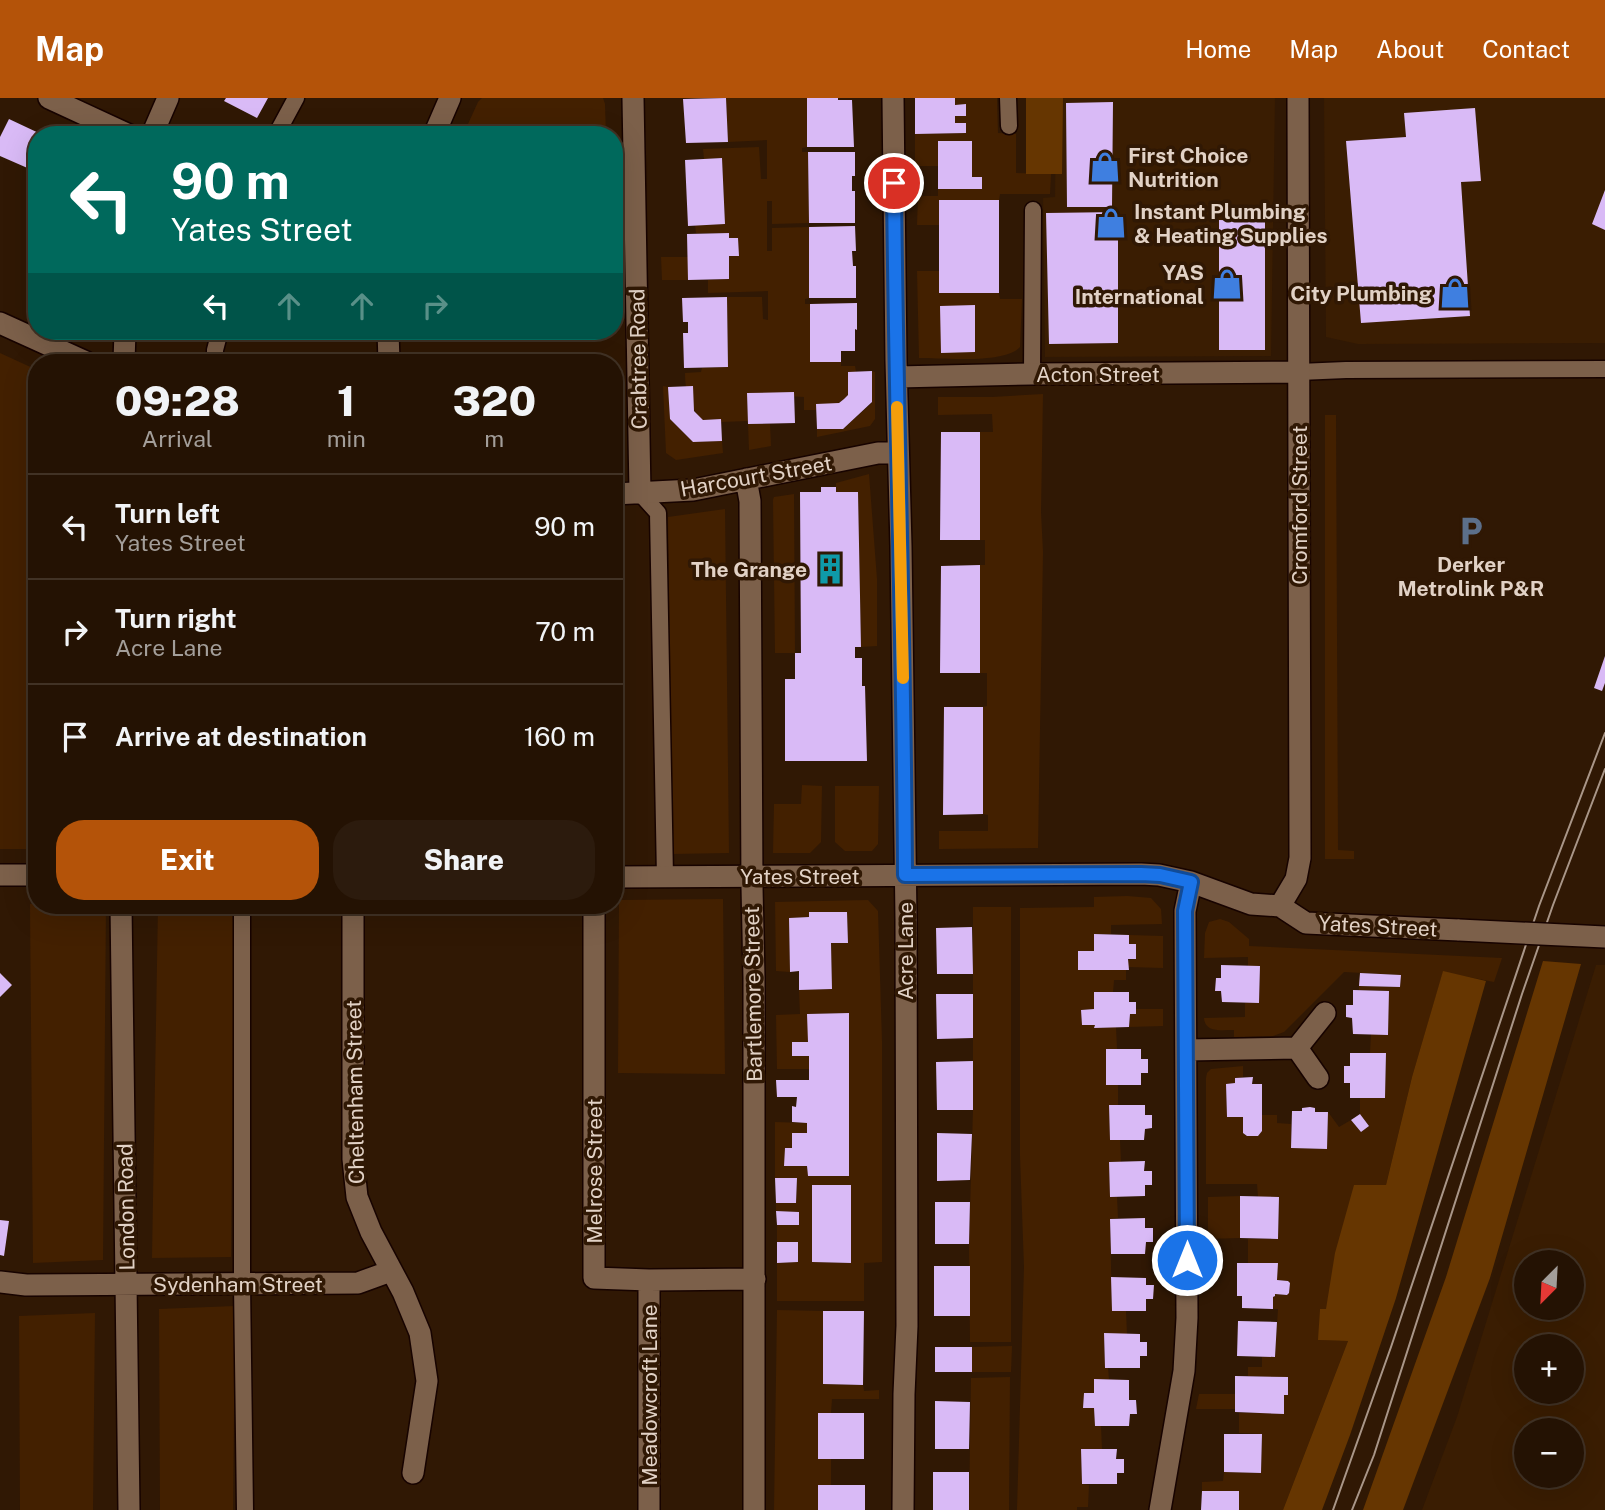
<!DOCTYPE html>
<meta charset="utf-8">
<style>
body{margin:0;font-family:"Public Sans",sans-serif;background:#2c1b0d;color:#f1f3f6;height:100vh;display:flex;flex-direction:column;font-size:26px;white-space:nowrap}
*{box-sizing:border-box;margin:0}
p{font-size:23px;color:#a39e9a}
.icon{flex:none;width:38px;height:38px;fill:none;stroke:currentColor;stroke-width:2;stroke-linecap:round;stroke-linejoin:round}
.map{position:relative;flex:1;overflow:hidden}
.panel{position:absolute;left:28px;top:256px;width:595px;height:560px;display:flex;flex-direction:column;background:#241203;border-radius:28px;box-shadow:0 7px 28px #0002,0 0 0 2px #413225}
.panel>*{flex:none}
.top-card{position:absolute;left:28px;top:28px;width:595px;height:214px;border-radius:28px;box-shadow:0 7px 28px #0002,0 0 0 2px #413225;background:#00695c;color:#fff;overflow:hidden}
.needle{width:46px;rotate:204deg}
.buttons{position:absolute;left:1514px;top:1152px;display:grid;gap:14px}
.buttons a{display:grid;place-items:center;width:70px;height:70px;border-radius:50%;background:#241203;box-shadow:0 7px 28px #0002,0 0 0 2px #413225;font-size:35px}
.pin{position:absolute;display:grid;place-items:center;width:60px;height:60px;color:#fff;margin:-30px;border:4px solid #fff;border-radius:50%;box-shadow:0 2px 7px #0007}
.me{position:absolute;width:77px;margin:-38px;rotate:0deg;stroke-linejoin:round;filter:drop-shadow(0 0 5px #0008)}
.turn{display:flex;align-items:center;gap:24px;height:147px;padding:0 28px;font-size:32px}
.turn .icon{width:91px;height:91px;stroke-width:2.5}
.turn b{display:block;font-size:49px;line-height:60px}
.lanes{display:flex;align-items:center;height:66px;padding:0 28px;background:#0003;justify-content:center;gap:35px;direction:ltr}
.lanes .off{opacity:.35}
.eta{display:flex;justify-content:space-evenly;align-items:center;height:119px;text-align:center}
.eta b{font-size:42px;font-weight:800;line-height:49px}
.action{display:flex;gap:14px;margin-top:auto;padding:14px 28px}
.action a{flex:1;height:80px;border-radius:28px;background:#b45309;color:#fff;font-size:28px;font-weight:800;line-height:80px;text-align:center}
.action a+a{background:#2c1b0d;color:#f1f3f6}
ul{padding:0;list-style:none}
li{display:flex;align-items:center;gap:21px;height:105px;padding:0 28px;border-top:2px solid #413225}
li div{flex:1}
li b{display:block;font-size:26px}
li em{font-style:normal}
header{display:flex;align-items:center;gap:42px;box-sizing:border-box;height:98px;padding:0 35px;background:#b45309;color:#fff}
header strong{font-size:33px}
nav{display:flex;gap:38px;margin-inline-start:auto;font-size:24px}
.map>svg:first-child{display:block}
.built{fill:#3a1d02;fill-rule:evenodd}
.green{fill:#432000;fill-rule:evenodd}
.forest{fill:#663601}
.building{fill:#d9baf6}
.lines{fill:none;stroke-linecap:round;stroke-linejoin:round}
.lane-casing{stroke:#170300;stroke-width:19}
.street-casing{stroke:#170300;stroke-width:24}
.lane{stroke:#7c604a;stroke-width:16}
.street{stroke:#7c604a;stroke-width:21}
.tram{stroke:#a99688;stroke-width:2}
.street-bridge-casing{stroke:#170300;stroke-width:24;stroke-linecap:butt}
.street-bridge{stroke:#7c604a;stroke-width:21}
.route-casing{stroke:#114b97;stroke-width:18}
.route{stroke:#1a73e8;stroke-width:12}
.slow{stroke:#f59e0b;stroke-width:12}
.labels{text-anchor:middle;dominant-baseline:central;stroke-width:7;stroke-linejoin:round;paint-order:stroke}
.poi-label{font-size:21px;font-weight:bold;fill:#e2d2c6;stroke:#301804;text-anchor:end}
.street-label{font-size:21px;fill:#e2d2c6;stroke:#301804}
</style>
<header>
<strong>Map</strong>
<nav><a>Home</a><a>Map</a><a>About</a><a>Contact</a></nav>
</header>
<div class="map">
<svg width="1605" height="1412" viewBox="0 0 1605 1412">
<rect width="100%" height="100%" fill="#301804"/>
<path class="built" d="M1056,0H1275L1271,258L1045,259L1043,100L1055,99Z
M1324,0H1605V245L1358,246L1326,239Z
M1596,867H1605V1412H1422L1457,1319ZM1526,1164H1572V1209H1526ZM1526,1248H1572V1293H1526ZM1526,1332H1572V1377H1526Z"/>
<path class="green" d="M482,0H603L605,6L606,37H463L478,4Z
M726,0H807V49L802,50V54H808L809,125L772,126V103H767V153H772V130L809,129V200L805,201V206H810V263L841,264V268H855L856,274L848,297L844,301L839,305L817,312H804V299L747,296L748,323L721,324V321L703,322C689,310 685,292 685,275L701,274L702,270L728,269L727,199H762L763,221L768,222V193L708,195V182L729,181V158H738L729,140L728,135H696L695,127L725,126L722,60L704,61L703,51L759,49L761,81H767V42L728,44Z
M955,0H997L998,35L1016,36V75L1051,76L1050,96H1000L999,102H940V127H917L918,98H938V91H982V80L972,79V43H939L938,68H915V36L966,35V25H955V18L966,17V7H955Z
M661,159H688V182H662Z
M917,173H939L940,195H999L1000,201H1022L1020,249C1005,266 942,260 919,260Z
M0,255L37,272V751H0Z
M872,273L875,274V321L870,328L817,339V331H843L872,305Z
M663,288L668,289L670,321L693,344L722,343L723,355L676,362L666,355Z
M1043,296L1041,414L1043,454L1038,750L939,751V733H988V717L983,716V609L987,608V575H980V467H985V442H980V334H993L992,316L938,317V299H992Z
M1325,317H1336L1338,752L1354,753V761H1325Z
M748,326H770L771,348L749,352Z
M869,376L877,481V548L861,549L858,395L836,394V385Z
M794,396L795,555H775L773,402L774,399Z
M725,411L729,755L672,756L668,419Z
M802,687L822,688L821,744L810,755H773L774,706H801Z
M835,688H879L878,746L872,753H845L835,744Z
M1127,798L1151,800L1161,811L1162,826L1111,827V836H1094V853H1078V871L1126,872V882H1114L1113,894H1094V911L1081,912L1082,927H1095V930L1116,929L1117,951L1106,952V986L1118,987V1007H1109L1110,1042H1120L1121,1064H1109L1110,1099H1117L1118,1120L1110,1121L1112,1213H1126L1127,1236H1104L1105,1270H1108L1109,1281H1095L1094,1295H1084L1083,1310H1094L1095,1327L1101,1328L1102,1351L1081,1352L1082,1386L1089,1387L1088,1409H1077V1412H1017L1024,1169L1020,1058V810L1094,809V799Z
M723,801L725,976L618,975L619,802Z
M868,802L878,813L882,943V1164L864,1165V1203H777V1165L798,1164V1144H777V1127H799V1114L776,1113V1105H796L797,1080H775V1024L807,1025V1035L792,1036V1050H785V1068H807L808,1078H849V915L808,916V944H792V958H809V971H777L776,917L800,916L799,892L832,891L831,845L848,844L847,814H810L809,819L789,820L790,874L776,873L775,804ZM812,1087H851V1165L812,1164Z
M30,806L106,807L103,1162L33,1165Z
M158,807H234L231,1159L152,1160Z
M973,809H1011V1244H970L969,1146L973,1012Z
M1220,821L1229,824L1249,841V848L1502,860L1494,884L1443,874L1412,979L1386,1087L1326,1212L1320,1211L1319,1242L1348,1243L1283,1412H1239L1238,1393H1202V1384L1223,1383L1224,1374L1261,1375L1262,1336L1239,1335V1315H1284V1297L1288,1296V1280L1248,1278V1269H1262V1259H1275L1278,1211H1273V1199L1275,1196L1287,1197L1289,1194L1290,1185L1288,1183L1277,1182V1166L1248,1165V1141H1278L1279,1100L1258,1099L1257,1086H1206V980L1207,975L1211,971L1243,968V979L1235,980V985L1226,986L1227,1019H1243V1035L1247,1038H1258L1262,1033V1017H1277V1025L1291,1026V1050L1327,1051L1328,1014L1339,1029L1351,1022L1361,1034L1369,1028L1360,1016V1000H1385L1386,956L1370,955L1371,936L1389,893L1359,892V888L1400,889L1401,877L1344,874L1284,934L1273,938L1234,939V932C1222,932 1205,935 1204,920L1245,919V905L1259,904L1260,869L1248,868V859L1204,860L1205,835L1209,824Z
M1129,837L1163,838V870L1128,869V862L1136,861V847L1129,846Z
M1136,911H1163V928L1129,929L1130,916H1136Z
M1240,1098V1140L1208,1141V1099Z
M235,1208L233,1412H160L159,1211Z
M777,1212L823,1213V1286L863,1287L864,1293L879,1292V1301H832L831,1315H818V1361H831V1387H819L818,1412H774Z
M95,1215L93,1412H20L19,1218Z
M1012,1248L1011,1274H972V1249Z
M1010,1279L1009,1412H969L971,1280Z
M1199,1296H1235V1311H1196Z"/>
<path class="forest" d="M1026,0H1063L1062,76H1026Z
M1543,863L1581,866L1490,1180L1403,1412H1363L1446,1179Z
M1443,873L1486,883L1396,1200L1350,1337L1322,1412H1283L1348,1243L1318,1242L1320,1211H1326L1335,1155L1354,1087H1386L1412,979Z"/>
<path class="building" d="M226,0H268L257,20L224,3Z
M726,0L728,44L686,45L683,1Z
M807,0H838V2H852L854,49H807Z
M915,0H955V7L966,6V18H955V25H966V35L915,36Z
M1113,4L1112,109H1067L1066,5Z
M1475,10L1481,83L1461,84L1470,218L1361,225L1346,43L1406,39L1404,15Z
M9,21L43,37H37V62L32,72L0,58V39Z
M214,28L239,36V37H211Z
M938,43H972V79H982V91H938Z
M808,54H855V78H852V93H855V125H809Z
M722,60L725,126L688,128L685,62Z
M1605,92V132L1592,126Z
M939,102H999V195H939Z
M1118,114V245L1049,246L1046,115Z
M1219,122L1265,123V252H1219Z
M855,128L856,153H852L853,168H856V200H809V129Z
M729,135V140H738L739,158H729V181L688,182L687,136Z
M727,199L728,269L684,270L683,235H688V224H683L682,200Z
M857,205V232L855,231V253H841V264H810V206Z
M975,207V254L941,255L940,208Z
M872,273V304L843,331H817L816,306L839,305L844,301L848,297V274Z
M693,288L694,313L703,322L721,321L722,343L693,344L670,321L668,289Z
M794,294L795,325L748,326L747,295Z
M941,334H980V442H940Z
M821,389H836V394H858L861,549H855V560H862V588H865L867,663H785V581H795V555H801L800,394H821Z
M980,467V575H940L941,468Z
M1605,558V585L1602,593L1594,590Z
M944,609H983V716L943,717Z
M809,814H847L848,845H831L832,891L799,892V873L790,874L789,820L809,819Z
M972,829L973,876H937L936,830Z
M1094,836L1129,837V846H1136V861H1128L1129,872H1078V853H1094Z
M1221,867L1260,868L1259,905L1222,904L1221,893H1215L1216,880H1221Z
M0,875L12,887L0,899Z
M1360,875L1401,877L1400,889L1359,888Z
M1353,892L1389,893L1388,937L1353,936L1352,920L1346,919V907H1353Z
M1094,894H1129V904H1136V916H1130L1129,929L1094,930L1095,927H1082L1081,912L1094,911Z
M936,896H973V940L937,941Z
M849,915V1078H808L807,1068H784L785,1050H792V1035H807V1025L792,1024V1008L796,1009L797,999H777L776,982H809V958H792V944H808L807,916Z
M1106,951H1141V961H1148V975H1141V987H1106Z
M1350,955H1386L1385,1000H1350V985H1344V968H1350Z
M973,963V1012H937L936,964Z
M1253,979L1252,986H1262V1033L1258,1038H1247L1243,1035V1019H1227L1226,986L1235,985V980Z
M1109,1007H1145V1017H1152V1030L1145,1031L1144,1042H1110Z
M1310,1009L1315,1010V1014H1328L1327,1051L1291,1050L1292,1013H1302V1010Z
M1360,1016L1369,1028L1361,1034L1351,1022Z
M937,1035L972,1036L970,1082L937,1083Z
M1145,1063L1144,1073H1152V1087H1145V1098L1110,1099L1109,1064Z
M775,1080H797L796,1105H776Z
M812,1087H851V1165L812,1164Z
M1240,1098L1279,1099L1278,1141L1240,1140Z
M935,1104H970L969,1146H935Z
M776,1113L799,1114V1127H777Z
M1145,1120V1130H1153V1144H1146L1145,1156H1111L1110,1121Z
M0,1122L9,1123L4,1158L0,1157Z
M777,1144H798V1164L777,1165Z
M1237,1165H1278L1277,1182L1288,1183L1290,1185L1289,1195L1287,1197L1275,1196V1198L1273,1199V1211L1242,1210V1198H1237Z
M934,1168H970V1218H934Z
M1111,1179L1146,1180V1187H1154L1153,1201H1146V1213H1112Z
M823,1213H864L863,1287L823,1286Z
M1238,1223L1277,1224L1275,1259L1237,1258Z
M1104,1235L1140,1236V1244H1147V1258H1140V1270H1105Z
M935,1249H972V1274H935Z
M1235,1278L1288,1279V1297H1284V1316L1235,1314Z
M1094,1281L1129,1282V1302H1136L1137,1316H1130L1129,1328H1095L1094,1310H1083L1084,1295H1094Z
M935,1303L970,1304L969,1351H935Z
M818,1315H864V1361H818Z
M1224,1336H1262L1261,1375L1224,1374Z
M1081,1351H1117L1116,1361H1124V1375H1117V1386H1082Z
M933,1374H969V1412H933Z
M818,1387H865V1412H818Z
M1202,1393H1239V1412H1201Z"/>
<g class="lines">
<g class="lane-casing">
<path id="lane" d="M1008,0L1009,28
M276,37L296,0
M215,264V252L220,233
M1299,274L1346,272L1605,271
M1032,276L1033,112
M640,395L658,415L665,779
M242,807V1186L245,1412"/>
</g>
<g class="street-casing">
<path id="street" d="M49,0L129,37
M633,0L640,395
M893,0L896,263L901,448L906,821L907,1228L904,1296L903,1412
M152,37L168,0
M434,37L450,0
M0,225L86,264
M388,233L389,264
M124,264L125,233
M897,279L1032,276L1299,274
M746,381L750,403L752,789L754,880V1412
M614,396L693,392L878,355H898
M0,777H37
M614,779L1141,776L1159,777L1191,784L1251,806L1280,808L1306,825L1459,832
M121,807L129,1412
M353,807V1061L357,1099L371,1134L403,1194L420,1235L427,1283L413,1375
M594,807V1180L649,1182L755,1181
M1280,808L1296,781L1300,760L1298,0
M1297,950L1325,915
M1186,952L1297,950L1318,980
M0,1184L26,1187L358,1185L391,1173
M649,1412V1182
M1160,1412L1184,1273L1187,1220L1185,813L1191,784"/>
</g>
<use href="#lane" class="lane"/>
<use href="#street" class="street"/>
<path class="tram" d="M1333,1412L1391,1249L1539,808L1605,635
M1352,1412L1374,1357L1522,896L1553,807L1605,671"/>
<g class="street-bridge-casing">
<path id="street-bridge" d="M1459,832L1605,839"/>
</g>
<use href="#street-bridge" class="street-bridge"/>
</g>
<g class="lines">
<g class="route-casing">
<path id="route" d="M894,85C896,316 904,546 905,777L1141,776L1160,777L1191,784L1185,813L1187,1162"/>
</g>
<use href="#route" class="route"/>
<path class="slow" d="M897,309L903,580"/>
</g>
<defs>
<g id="shop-bare" transform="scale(2.415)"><path d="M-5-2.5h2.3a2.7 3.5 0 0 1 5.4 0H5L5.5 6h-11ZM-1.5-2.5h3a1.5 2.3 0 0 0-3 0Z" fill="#3f7fe0" stroke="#301804" stroke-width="2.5" paint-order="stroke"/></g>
<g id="parking-bare" transform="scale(2.415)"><path d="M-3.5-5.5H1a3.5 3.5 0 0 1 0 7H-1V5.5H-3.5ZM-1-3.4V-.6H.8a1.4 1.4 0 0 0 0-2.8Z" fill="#5c6f8a" stroke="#301804" stroke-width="2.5" paint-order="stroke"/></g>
<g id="building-bare" transform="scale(2.415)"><path d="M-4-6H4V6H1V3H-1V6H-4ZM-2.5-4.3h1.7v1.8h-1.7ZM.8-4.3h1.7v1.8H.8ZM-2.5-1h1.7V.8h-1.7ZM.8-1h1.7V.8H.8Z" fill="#0f9aa8" stroke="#301804" stroke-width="2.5" paint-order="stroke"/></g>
</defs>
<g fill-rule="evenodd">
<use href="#shop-bare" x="1105" y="69"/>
<use href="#shop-bare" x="1111" y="125"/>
<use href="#shop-bare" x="1227" y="186"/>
<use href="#shop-bare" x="1455" y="195"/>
<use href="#parking-bare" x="1471" y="433"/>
<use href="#building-bare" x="830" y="471"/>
</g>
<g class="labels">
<g class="poi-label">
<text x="1128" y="57" text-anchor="start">First Choice<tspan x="1128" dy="24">Nutrition</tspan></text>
<text x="1134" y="113" text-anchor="start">Instant Plumbing<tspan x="1134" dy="24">&amp; Heating Supplies</tspan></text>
<text x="1204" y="174">YAS<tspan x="1204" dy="24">International</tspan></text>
<text x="1432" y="195">City Plumbing</text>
<text x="1471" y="466" text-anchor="middle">Derker<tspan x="1471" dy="24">Metrolink P&amp;R</tspan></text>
<text x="807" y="471">The Grange</text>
</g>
<g class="street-label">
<text transform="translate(638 261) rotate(-91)">Crabtree Road</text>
<text x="1098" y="276">Acton Street</text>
<text transform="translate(756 378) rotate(-10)">Harcourt Street</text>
<text transform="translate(1299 407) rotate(-90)">Cromford Street</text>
<text x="800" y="778">Yates Street</text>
<text transform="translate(1378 828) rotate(3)">Yates Street</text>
<text transform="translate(905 853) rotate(-90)">Acre Lane</text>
<text transform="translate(753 896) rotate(-91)">Bartlemore Street</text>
<text transform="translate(355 994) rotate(-91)">Cheltenham Street</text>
<text transform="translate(594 1073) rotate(-90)">Melrose Street</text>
<text transform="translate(126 1109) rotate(-91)">London Road</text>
<text x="238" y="1186">Sydenham Street</text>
<text transform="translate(649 1297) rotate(-90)">Meadowcroft Lane</text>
</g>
</g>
</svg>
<div class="buttons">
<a><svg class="needle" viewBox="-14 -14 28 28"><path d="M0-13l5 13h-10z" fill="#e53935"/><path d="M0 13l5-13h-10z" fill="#a39e9a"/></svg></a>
<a>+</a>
<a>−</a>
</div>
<div class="pin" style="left:894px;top:85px;background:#d93025"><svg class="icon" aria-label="arrive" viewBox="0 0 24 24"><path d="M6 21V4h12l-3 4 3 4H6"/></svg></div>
<svg class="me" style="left:1187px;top:1162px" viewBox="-20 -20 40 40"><circle r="17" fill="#1a73e8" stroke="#fff" stroke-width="3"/><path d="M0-11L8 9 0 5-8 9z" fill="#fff"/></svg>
<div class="top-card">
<div class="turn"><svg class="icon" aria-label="left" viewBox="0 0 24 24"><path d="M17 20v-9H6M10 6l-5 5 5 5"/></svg><div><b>90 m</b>Yates Street</div></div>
<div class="lanes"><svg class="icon" aria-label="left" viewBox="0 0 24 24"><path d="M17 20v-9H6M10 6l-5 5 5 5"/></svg><svg class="icon off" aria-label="ahead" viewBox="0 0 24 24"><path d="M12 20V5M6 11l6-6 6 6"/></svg><svg class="icon off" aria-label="ahead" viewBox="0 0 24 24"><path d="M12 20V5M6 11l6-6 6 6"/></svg><svg class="icon off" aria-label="right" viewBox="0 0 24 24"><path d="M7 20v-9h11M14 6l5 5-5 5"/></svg></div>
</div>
<section class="panel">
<div class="eta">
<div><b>09:28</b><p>Arrival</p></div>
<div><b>1</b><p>min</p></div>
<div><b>320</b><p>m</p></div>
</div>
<ul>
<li><svg class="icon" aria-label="left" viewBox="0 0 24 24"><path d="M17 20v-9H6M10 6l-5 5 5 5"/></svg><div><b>Turn left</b><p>Yates Street</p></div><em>90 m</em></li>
<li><svg class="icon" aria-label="right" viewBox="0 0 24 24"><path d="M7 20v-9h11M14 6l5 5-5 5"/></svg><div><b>Turn right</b><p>Acre Lane</p></div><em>70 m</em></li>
<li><svg class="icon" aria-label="arrive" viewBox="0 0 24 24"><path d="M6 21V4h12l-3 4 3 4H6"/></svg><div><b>Arrive at destination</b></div><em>160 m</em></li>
</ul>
<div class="action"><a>Exit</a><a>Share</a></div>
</section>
</div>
